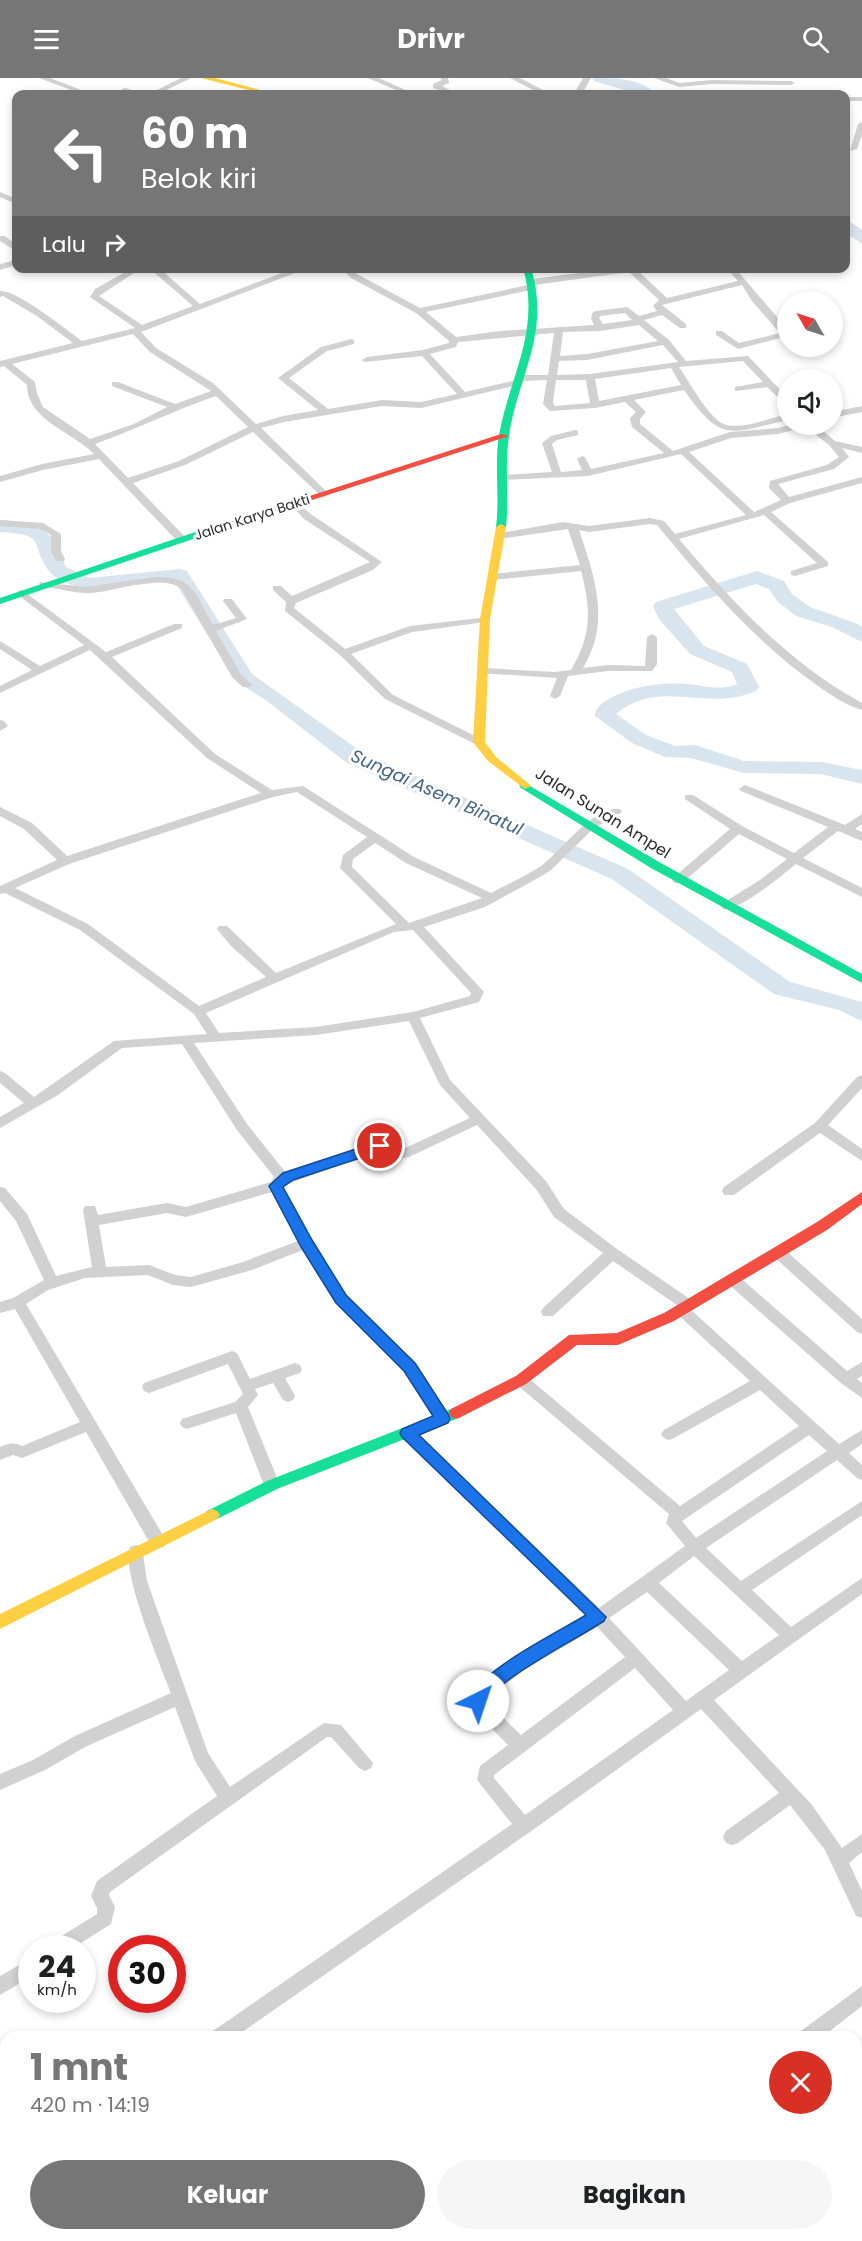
<!DOCTYPE html>
<html lang="id">
<meta charset="utf-8">
<style>
body{margin:0;font-family:Poppins,sans-serif;background:#f6f6f6;color:#202124;height:100vh;display:flex;flex-direction:column;font-size:22px;white-space:nowrap}
*{box-sizing:border-box;margin:0}
p{font-size:20px;color:#757577}
.icon{flex:none;width:33px;height:33px;fill:none;stroke:currentColor;stroke-width:2;stroke-linecap:round;stroke-linejoin:round}
.map{position:relative;flex:1;overflow:hidden}
.side{position:absolute;left:0px;top:1953px;width:862px;height:210px;display:flex;flex-direction:column;background:#fff;border-radius:18px 18px 0 0;box-shadow:0 3px 9px #0003}
.side>*{flex:none}
.guide{position:absolute;left:12px;top:12px;width:838px;height:183px;border-radius:12px;box-shadow:0 3px 9px #0003;background:#767676;color:#fff;overflow:hidden}
.needle{width:39px;rotate:309deg}
.tools{position:absolute;left:777px;top:213px;display:grid;gap:12px}
.tools a{display:grid;place-items:center;width:66px;height:66px;border-radius:50%;background:#fff;box-shadow:0 3px 9px #0003;font-size:30px}
.speed{position:absolute;left:18px;top:1857px;display:flex;gap:12px;font-size:30px;font-weight:700;text-align:center}
.speed>*{display:grid;place-content:center;width:78px;height:78px;border-radius:50%;background:#fff;box-shadow:0 3px 9px #0003;line-height:1}
.speed small{font-size:15px;font-weight:400}
.speed .limit{border:9px solid #d22;background:#fff;color:#111}
.pin{position:absolute;display:grid;place-items:center;width:51px;height:51px;color:#fff;margin:-26px;border:3px solid #fff;border-radius:50%;box-shadow:0 2px 6px #0007}
.me{position:absolute;width:66px;margin:-33px;rotate:41deg;stroke-linejoin:round;filter:drop-shadow(0 0 4px #0008)}
.turn{display:flex;align-items:center;gap:21px;height:126px;padding:0 30px;font-size:27px}
.turn .icon{width:78px;height:78px;stroke-width:2.5}
.turn b{display:block;font-size:42px;line-height:51px}
.then{display:flex;align-items:center;height:57px;padding:0 30px;background:#0003;gap:12px;font-size:22px}
.round{display:grid;place-items:center;flex:none;width:63px;height:63px;border-radius:32px;background:#f6f6f6}
.headline{display:flex;align-items:center;justify-content:space-between;height:102px;padding:0 30px}
h1{font-size:36px;font-weight:700;line-height:45px;color:#767676}
.cta{display:flex;gap:12px;margin-top:auto;padding:12px 30px}
.cta a{flex:1;height:69px;border-radius:36px;background:#767676;color:#fff;font-size:24px;font-weight:700;line-height:69px;text-align:center}
.cta a+a{background:#f6f6f6;color:#202124}
header{display:flex;justify-content:space-between;align-items:center;height:78px;padding:0 30px;background:#767676;color:#fff;font-size:27px;font-weight:700}
.map>svg:first-child{display:block}
.lines{fill:none;stroke-linecap:round;stroke-linejoin:round}
.river{fill:#d8e4ee;fill-rule:evenodd}
.street{fill:#d1d1d1;fill-rule:evenodd}
.fast{fill:#16e098;fill-rule:evenodd}
.slow{fill:#ffcf43;fill-rule:evenodd}
.jam{fill:#f24e42;fill-rule:evenodd}
.route{fill:#1a73e8;stroke:#114b97;stroke-width:1.5}
.labels{text-anchor:middle;dominant-baseline:central;stroke-width:6;stroke-linejoin:round;paint-order:stroke}
.far-street-label{font-size:14px;fill:#2c2c2c;stroke:#fff}
.street-label{font-size:16px;fill:#2c2c2c;stroke:#fff}
.water-label{font-size:18px;font-style:italic;fill:#426686;stroke:#fff}
</style>
<header><svg class="icon" aria-label="menu" viewBox="0 0 24 24"><path d="M4 6h16M4 12h16M4 18h16"/></svg>Drivr<svg class="icon" aria-label="search" viewBox="0 0 24 24"><circle cx="10" cy="10" r="6"/><path d="M15 15l6 6"/></svg></header>
<div class="map">
<svg width="862" height="2163" viewBox="0 0 862 2163">
<rect width="100%" height="100%" fill="#fff"/>
<g class="lines">
<path class="river" d="M592,0C612,0 642,0 656,16H638L594,3Z
M846,141L862,152V166L846,155Z
M0,442C41,445 51,449 66,489L90,500L180,491L187,493L252,596L363,675L628,791L790,904L862,924V943L839,932L774,916L612,801L347,685L267,623L237,604L174,503L87,512C77,509 55,502 49,493C28,462 48,457 0,454Z
M757,493L784,503L792,516L810,529L858,546L862,549V564L832,549L796,538L777,523L769,511L756,506L674,531L704,568L747,586L759,609L756,613C707,635 660,599 616,636L646,657L675,668L695,667L744,683L821,684L862,692V706L821,696L744,695L691,680L665,679L632,665L595,638C595,630 602,625 609,621C631,608 661,604 687,606C704,607 720,614 737,606L732,594L690,576L659,541L653,528L656,524Z"/>
<path class="street" d="M39,0H50L92,16H82Z
M181,0H191L158,16H149Z
M368,0H379L414,16H405Z
M440,0H448L449,5L442,8L458,16H450L433,10V6L442,2Z
M510,0H520L550,16H541Z
M583,0H591L582,16H571L576,12Z
M654,0H666L680,5L712,2L791,3L795,5L791,7L712,6L679,9Z
M125,10L141,14L142,16C135,17 127,17 121,12Z
M846,19H862V23H846Z
M862,44V57L857,71L850,73L858,46Z
M0,114L16,121V126L0,119Z
M0,158H5L16,167V173L0,163Z
M16,182V187L0,192V186Z
M149,190H159L200,226L295,190H308L141,254L156,270L213,305L256,346L283,338L318,332L278,300L321,269L351,261L354,262V266L327,273L289,300L328,331L382,322L421,324L457,316L422,278L364,284L362,282L367,279L423,272L449,265V263L416,235L351,200L346,195L347,190H356L355,194L357,196L420,230L533,206L529,204L533,201L617,190H645L638,193L667,220L738,203L726,190H735L788,252V258L738,271L716,257V253H722L739,265L780,255L752,223L742,207L662,227L686,246V250H680L662,237L644,242L669,262L686,283L748,278L788,320V329L767,309L735,313V309L763,304L743,283L679,289C689,303 709,342 726,347C744,351 770,340 788,336V342C729,355 722,366 684,312L634,322L646,334L640,341V346L673,373L730,354L778,350L793,346H815L835,363L862,369V375L842,370L849,379L834,391L778,406L789,419L862,399V405L790,425L771,434L828,484V488L795,498L791,497V493L817,485L764,437L679,461C733,525 788,584 862,625V632C847,628 831,617 818,608C755,564 706,506 657,447L650,446L589,454L579,452C595,500 611,544 583,590L608,587L645,588L647,559L652,556L657,559V586L652,593H608L568,598L560,618L555,621L550,618L557,600L479,595V591L483,590L555,594L571,592C592,557 591,531 581,493L492,502L487,499L492,496L580,487L568,451L499,461L495,460V456L563,444L589,448L650,440L664,443L675,456L746,437L681,376L588,398L500,402L498,400L503,397L552,394L542,365L551,358L575,352L578,353V357L557,362L552,366L561,394L582,392L577,381L582,378L585,379L591,391L664,375L632,349L630,340L636,334L625,324L595,330L550,333L543,326L547,302L523,303L522,306L421,330L382,328L284,344L261,350L327,414L329,416L324,419L321,418L253,354L185,387L133,405L186,460L187,462L182,465L178,464L99,381L43,392L0,404V398L42,386L94,376C73,354 27,342 27,307L4,288L0,289V283L73,265L37,238L3,218L0,219V213C16,211 67,252 82,263L135,250L90,219L95,211L127,193L134,195L99,218L142,247L193,228ZM629,194L659,222L653,228L657,233L639,238L627,229L596,233L593,234L591,240L594,247L500,253L456,259L426,234L536,211L537,209L534,207ZM625,235L632,242L603,246L599,240L600,238ZM639,247L658,263L587,276L560,278L563,254L600,253ZM554,255L548,297H520L517,298V302L465,314L430,276L456,269L458,264ZM133,256L150,274L211,313L175,326L118,304H112V308L167,329L134,346L90,361L43,329L37,315L35,304L12,286ZM663,267L678,284L590,296L557,297L559,283L587,282ZM671,290L681,307L599,323L595,301ZM556,302H586L590,325L555,328L553,325ZM216,318L248,349L179,383L128,400L95,366C136,351 175,332 216,318ZM806,349L829,367L839,379L827,387L770,403L769,410L781,422L754,434L689,374L731,360L778,356Z
M862,328V334L832,340V334Z
M294,422L312,437L382,484L373,492L296,525L294,530L345,571L410,548L489,539V543L485,544L412,554L351,576L393,617L483,662V666H475L385,621L340,577L285,533L286,524L273,512V508H281L292,518L370,484L304,441L289,425Z
M0,442L43,445L61,456V473L65,481L64,483H56L51,473V457L41,451L0,448Z
M154,499C195,498 195,516 213,547L236,540L223,523L224,521H232L247,541L216,553L240,595L252,607L251,609H243L232,599L181,510C158,495 113,515 87,515C72,515 58,510 44,509L39,506L40,504L86,509Z
M22,512L106,574L174,546H182V550L112,579L215,676L272,712L303,708L414,779L491,815C508,806 526,798 541,788C560,774 595,726 620,731L622,734L593,751L551,792L540,799L485,829L424,849L484,914L479,924L420,940L450,1002L546,1103L564,1131L617,1171L693,1223L695,1227L691,1232L839,1366L862,1352V1366L849,1375L862,1387V1402L857,1400L837,1382L706,1470L741,1503L862,1423V1437L752,1512L791,1549L862,1500V1516L714,1622L812,1727L842,1770L862,1756V1774L849,1785L862,1813V1840L856,1838L825,1772L790,1727L738,1765L732,1767L726,1765L723,1759L726,1753L779,1715L701,1631L530,1754L235,1959H210L213,1953L512,1746L477,1702L480,1688L508,1667L476,1635L471,1618C485,1588 558,1558 587,1538L402,1359L400,1355L402,1351L407,1349L412,1351L599,1530L685,1468L666,1445L669,1436L516,1306L514,1302L516,1298L521,1296L526,1298L680,1428L799,1348L760,1312L674,1360L669,1362L664,1360L661,1356L664,1352L750,1303L676,1235L674,1231L677,1227L613,1183L553,1238H543L541,1234L543,1230L603,1175L554,1139L536,1111L477,1047L409,1079C397,1083 386,1072 373,1074L283,1108L312,1162L346,1217L414,1285L448,1337L450,1341L448,1345L443,1347L438,1345L404,1293L336,1225L303,1172L252,1192L191,1209L173,1207L148,1197L85,1200L48,1212L26,1226L164,1459L166,1464L164,1469L158,1470L152,1469L86,1354L22,1380L13,1377L0,1382V1369C9,1365 13,1364 22,1368L80,1344L15,1231L0,1235V1224L13,1220L44,1202L16,1143L0,1123V1109L5,1110L27,1136L56,1198L92,1189L83,1132L85,1128H95L98,1137L167,1125L186,1129L271,1104L274,1099L237,1052L182,966L122,970L58,1017L0,1050V1039L24,1025L0,1005V993L5,995L34,1019L114,963L207,956L194,936L80,852L5,815L0,816V808L57,782L24,751L0,738V729L32,745L67,778L261,715L207,680L90,572L0,615V608L32,592L0,571V563L40,588L84,567L18,517V513ZM297,714L367,759L343,777L340,790L396,846L276,895L227,848H219L217,851L231,868L266,899L199,928L88,846L15,810L69,786L273,719ZM375,765L406,785L482,820L409,845L352,789L353,781ZM413,852L471,915L470,918L413,934L316,949L219,955L206,935L394,854ZM409,943L440,1007L470,1040L403,1071L380,1063L372,1064L286,1095L247,1046L194,965L316,957ZM272,1114L298,1163L243,1184L191,1199L175,1197L149,1187L106,1189L99,1147L167,1135L186,1139ZM809,1357L827,1373L696,1460L682,1443ZM694,1478L779,1557L742,1583L659,1505ZM647,1514L729,1592L686,1623L609,1540ZM597,1549L625,1579L521,1657L489,1626L488,1620L524,1592ZM635,1590L673,1632L525,1737L494,1700V1697Z
M0,642L4,643L8,648L0,653Z
M745,707L845,747L862,736V746L855,751L862,754V763L838,753L803,780L862,810V819L796,786C782,797 739,834 723,831L721,828L723,825L760,802L787,781L739,756L682,805H674L672,802L674,799L730,751L685,721V717H693L742,748L794,775L828,749L741,713L739,711Z
M862,997V1010L828,1047L862,1071V1083L820,1055L734,1117H724L722,1113L724,1109L815,1045L857,999Z
M778,1169L783,1170L862,1241V1256L857,1254L773,1178L771,1174L773,1170Z
M732,1196L737,1197L847,1293L862,1284V1298L857,1301L862,1305V1320L841,1305L727,1205L725,1201L727,1197Z
M232,1273L237,1275L250,1301L295,1285L300,1287L302,1291L300,1295L285,1300L295,1318L293,1322L288,1324L283,1322L273,1305L255,1311L258,1317L248,1329L280,1407L277,1411L272,1413L267,1411L264,1407L236,1335L187,1351L182,1349L180,1345L182,1341L235,1324L243,1316L228,1286L149,1315L144,1313L142,1309L144,1305Z
M136,1467L142,1469L147,1503L208,1675L230,1709L324,1645L341,1647L373,1685L371,1690L365,1693L359,1690L331,1659H327L110,1814L109,1817L115,1829L111,1846L73,1870H49L52,1864L97,1836V1830L91,1818L97,1803L217,1718L195,1683L175,1629L87,1668L45,1692L0,1712V1696L33,1682L75,1658L171,1615C161,1589 120,1491 130,1469Z
M32,1880V1898L0,1917V1898Z
M862,1908V1928L822,1959H798L801,1953Z
M6,2103V2125L0,2128V2106Z
M161,2157H182L185,2163H164Z
M274,2157H302L299,2163H271Z
M374,2157H394L397,2163H377Z
M507,2157H529L532,2163H510Z"/>
<path class="fast" d="M523,190H531C551,256 518,297 509,358C505,384 508,411 507,437L506,449L501,452L496,449C500,418 494,387 499,357C510,297 541,253 523,190Z
M219,446L223,447V451L0,526V520Z
M525,705L659,784L862,896V905L651,790L521,710L519,708Z
M456,1329L461,1331L463,1335L461,1339L277,1411L217,1441L212,1443L207,1441L204,1437L207,1433L267,1403Z"/>
<path class="slow" d="M201,0H215L276,16H264Z
M501,446L506,449L490,541L485,664L496,679L529,706L531,708L525,711L488,683L473,664L480,541L496,449Z
M212,1431L217,1433L220,1437L217,1441L0,1551V1536Z"/>
<path class="jam" d="M501,356L509,358L223,451L219,452L214,449Z
M862,1114V1126L827,1152L674,1243L618,1267H577L526,1306L461,1339L456,1341L451,1339L449,1335L451,1331L516,1298L569,1257L617,1255L664,1235L817,1144Z"/>
</g>
<path class="route" d="M380,1063L387,1068L385,1072L293,1102L283,1109L312,1162L346,1217L415,1285L448,1336L450,1341L448,1345L419,1357L606,1539L604,1543C571,1564 534,1582 503,1606C493,1614 484,1632 472,1628L470,1623C472,1596 562,1552 586,1537L402,1359L400,1355L402,1351L433,1338L404,1293L336,1225L301,1169L269,1108L283,1095Z"/>
<g class="labels">
<g class="far-street-label">
<text transform="translate(252 439) rotate(-18)">Jalan Karya Bakti</text>
</g>
<g class="street-label">
<text transform="translate(603 735) rotate(32)">Jalan Sunan Ampel</text>
</g>
<g class="water-label">
<text transform="translate(437 714) rotate(24)">Sungai Asem Binatul</text>
</g>
</g>
</svg>
<div class="tools">
<a><svg class="needle" viewBox="-14 -14 28 28"><path d="M0-13l5 13h-10z" fill="#e53935"/><path d="M0 13l5-13h-10z" fill="#757577"/></svg></a>
<a><svg class="icon" aria-label="sound" viewBox="0 0 24 24"><path d="M4 9h4l5-4v14l-5-4H4zM17 9q2 3 0 6"/></svg></a>
</div>
<div class="speed"><div>24<small>km/h</small></div><div class="limit">30</div></div>
<div class="pin" style="left:380px;top:1068px;background:#d93025"><svg class="icon" aria-label="arrive" viewBox="0 0 24 24"><path d="M6 21V4h12l-3 4 3 4H6"/></svg></div>
<svg class="me" style="left:478px;top:1623px" viewBox="-20 -20 40 40"><circle r="19" fill="#fff"/><path d="M0-13L10 11 0 6-10 11z" fill="#1a73e8"/></svg>
<div class="guide">
<div class="turn"><svg class="icon" aria-label="left" viewBox="0 0 24 24"><path d="M17 20v-9H6M10 6l-5 5 5 5"/></svg><div><b>60 m</b>Belok kiri</div></div>
<div class="then">Lalu<svg class="icon" aria-label="right" viewBox="0 0 24 24"><path d="M7 20v-9h11M14 6l5 5-5 5"/></svg></div>
</div>
<section class="side">
<div class="headline"><div><h1>1 mnt</h1><p>420 m · 14:19</p></div><a class="round" style="background:#d93025;color:#fff"><svg class="icon" aria-label="close" viewBox="0 0 24 24"><path d="M6 6l12 12M18 6L6 18"/></svg></a></div>
<div class="cta"><a>Keluar</a><a>Bagikan</a></div>
</section>
</div>
